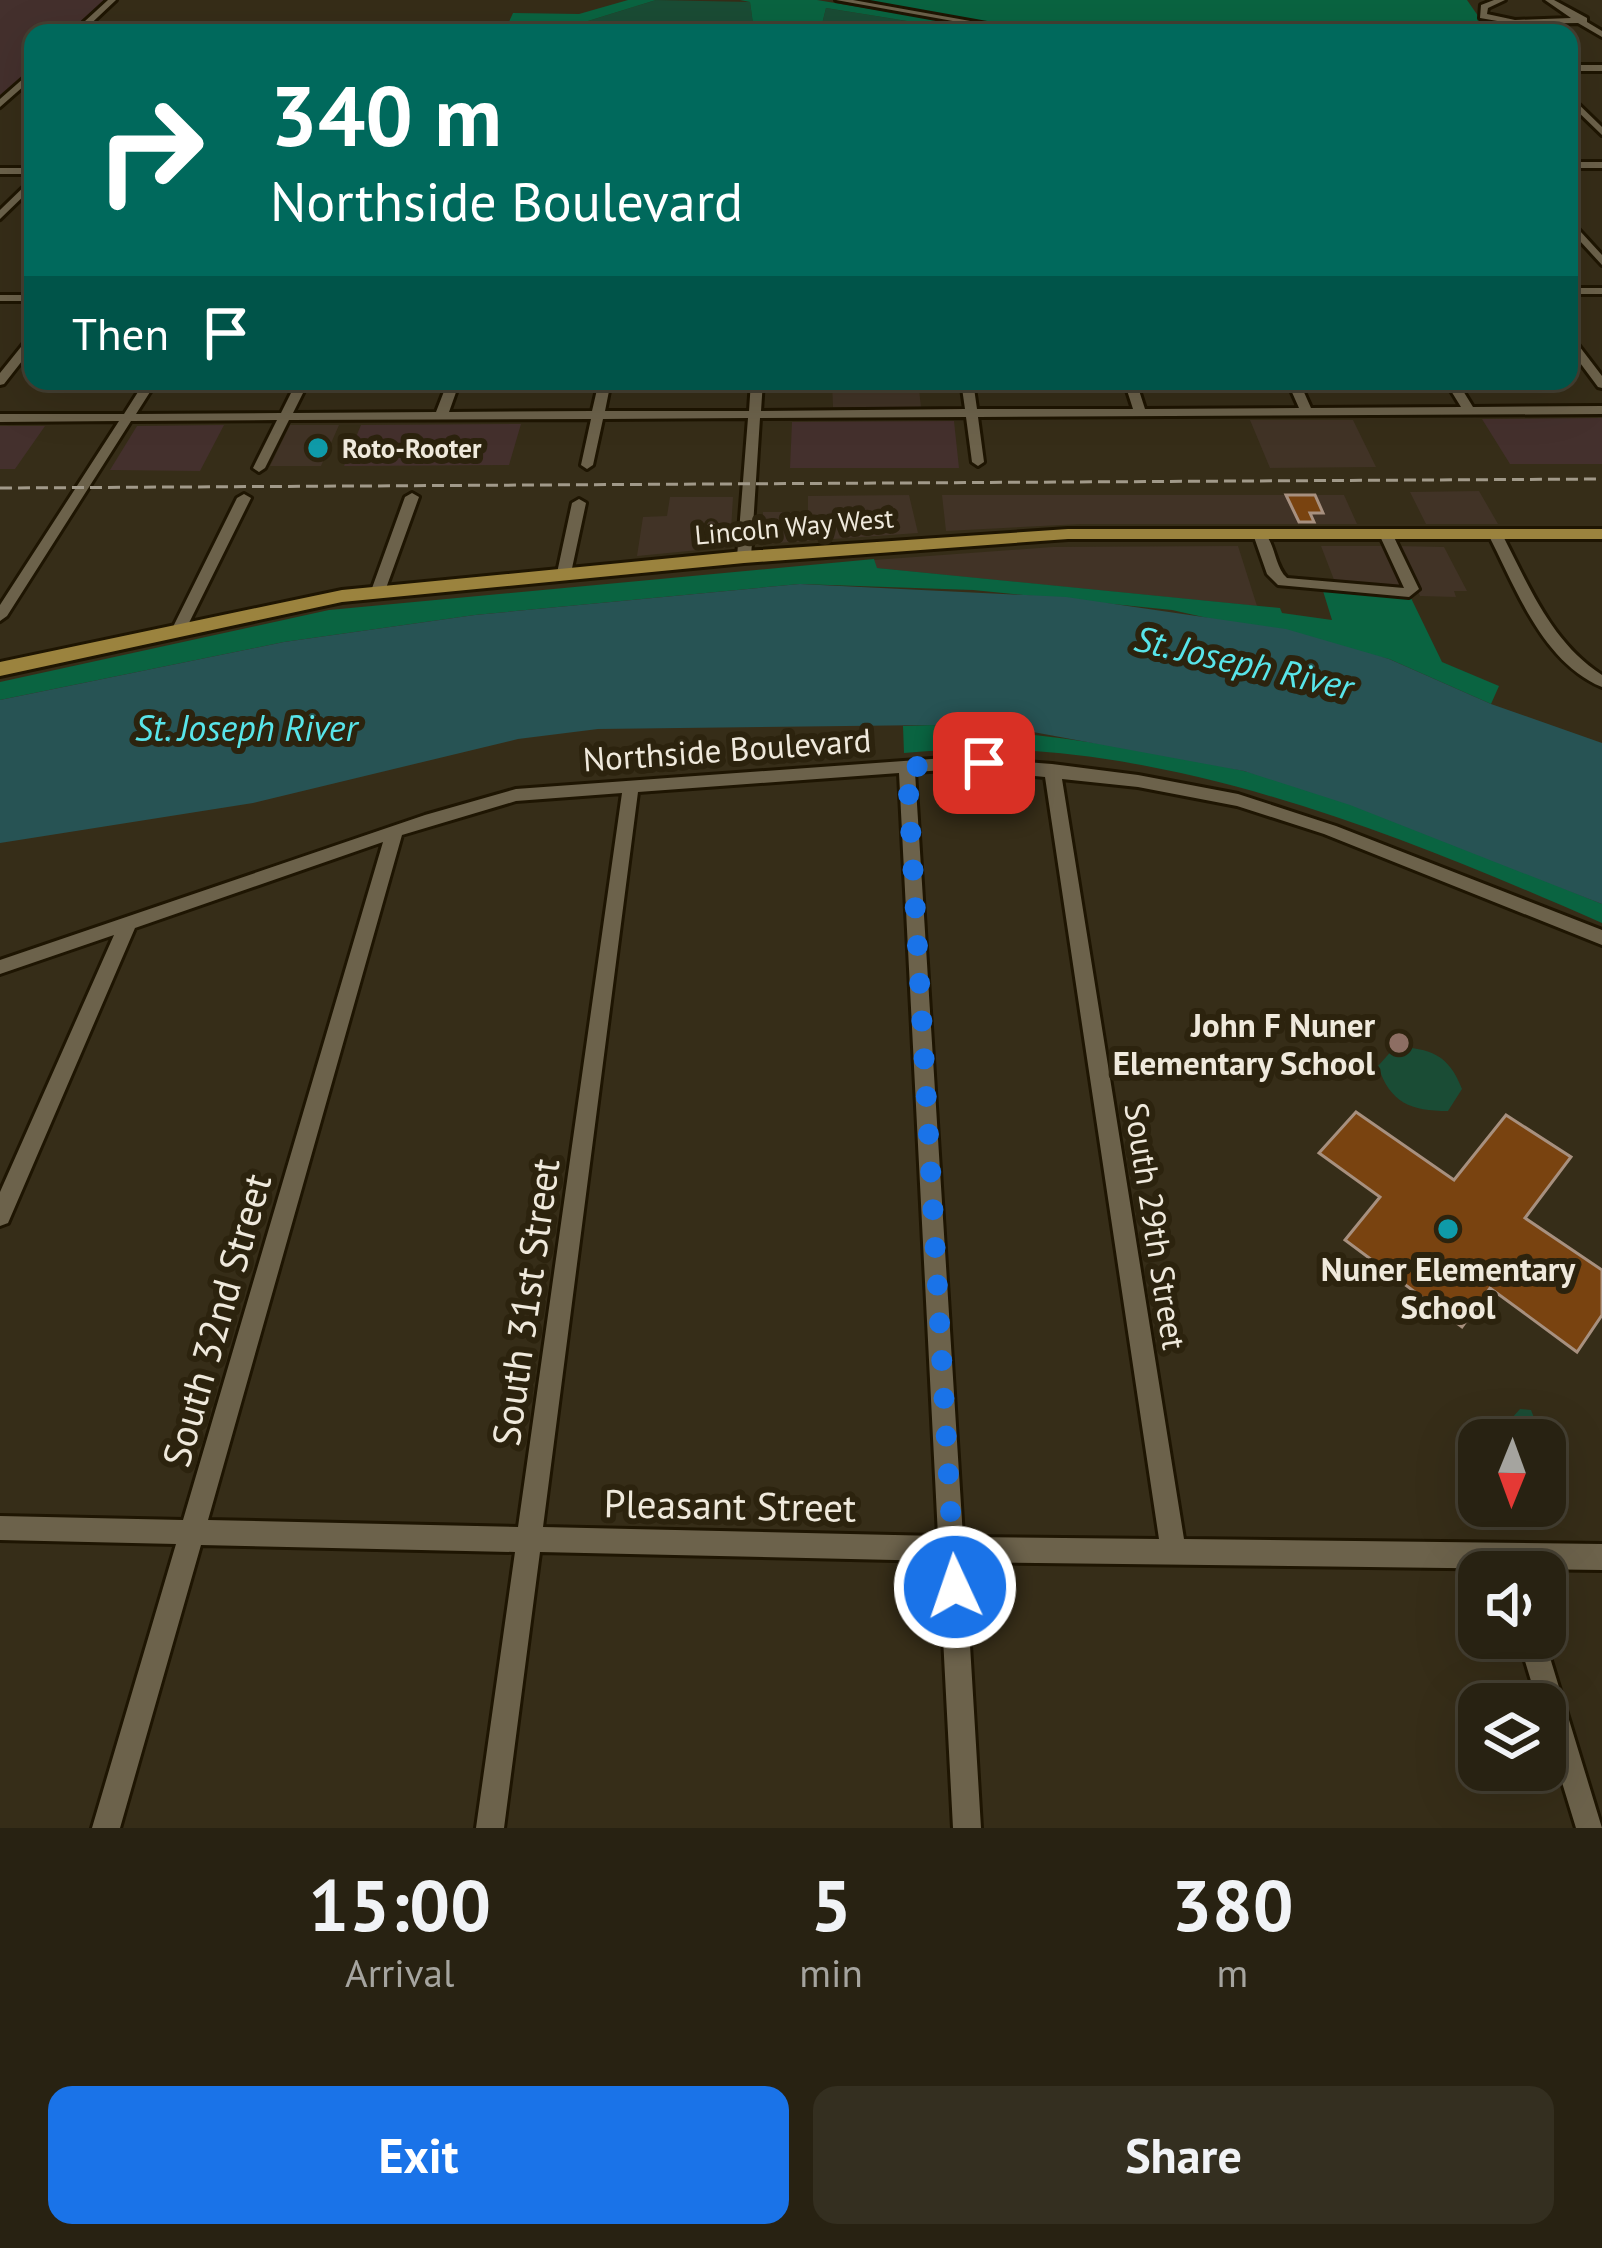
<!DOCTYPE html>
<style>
body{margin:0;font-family:"PT Sans",sans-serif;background:#342f20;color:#f1f3f6;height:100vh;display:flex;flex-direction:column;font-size:45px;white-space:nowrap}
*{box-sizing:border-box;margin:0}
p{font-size:39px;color:#a5a49f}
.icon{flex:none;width:66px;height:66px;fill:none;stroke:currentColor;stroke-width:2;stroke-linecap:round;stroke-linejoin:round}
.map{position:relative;height:1828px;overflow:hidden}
.side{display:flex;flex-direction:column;background:#282212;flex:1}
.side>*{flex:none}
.banner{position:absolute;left:24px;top:24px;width:1554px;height:366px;border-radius:24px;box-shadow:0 12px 48px #0002,0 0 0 3px #443f32;background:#00695c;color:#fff;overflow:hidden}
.needle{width:78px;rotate:181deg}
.controls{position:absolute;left:1458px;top:1419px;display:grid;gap:24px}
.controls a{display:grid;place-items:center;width:108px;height:108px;border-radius:24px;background:#282212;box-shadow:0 12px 48px #0002,0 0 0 3px #443f32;font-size:60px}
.pin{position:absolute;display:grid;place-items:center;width:102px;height:102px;color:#fff;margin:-51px;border-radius:24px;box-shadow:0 6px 18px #0006}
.me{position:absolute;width:132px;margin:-66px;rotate:357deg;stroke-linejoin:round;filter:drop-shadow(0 0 9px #0008)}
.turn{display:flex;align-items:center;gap:42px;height:252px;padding:0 48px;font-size:54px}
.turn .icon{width:156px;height:156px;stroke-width:2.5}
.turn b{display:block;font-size:84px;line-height:102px}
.then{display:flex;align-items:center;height:114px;padding:0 48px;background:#0003;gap:24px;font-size:45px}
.eta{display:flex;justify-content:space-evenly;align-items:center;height:204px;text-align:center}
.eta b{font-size:72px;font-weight:700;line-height:84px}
.button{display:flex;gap:24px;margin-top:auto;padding:24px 48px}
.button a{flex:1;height:138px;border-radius:24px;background:#1a73e8;color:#fff;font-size:48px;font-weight:700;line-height:138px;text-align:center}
.button a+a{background:#342f20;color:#f1f3f6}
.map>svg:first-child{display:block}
.commercial{fill:#413326}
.industrial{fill:#44302d}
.green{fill:#1a4c35}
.forest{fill:#0a6441}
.water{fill:#275354}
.building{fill:#794310;stroke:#a7907f;stroke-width:3}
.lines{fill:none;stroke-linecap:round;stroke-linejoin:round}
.minor-casing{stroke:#1e1502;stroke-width:6}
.major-casing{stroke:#1e1502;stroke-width:6}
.minor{fill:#6c624b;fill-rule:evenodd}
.major{fill:#9b833e;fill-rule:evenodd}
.rail{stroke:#a19989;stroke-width:3;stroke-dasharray:12 6;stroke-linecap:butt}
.route{stroke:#1a73e8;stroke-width:21;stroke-dasharray:0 37.8}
.culture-dot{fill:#0f9aa8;stroke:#2c230e;stroke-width:4.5}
.education-dot{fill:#8d6e63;stroke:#2c230e;stroke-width:4.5}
.labels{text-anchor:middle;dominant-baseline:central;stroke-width:12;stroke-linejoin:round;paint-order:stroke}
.far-poi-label{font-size:27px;font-weight:bold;fill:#efe9dc;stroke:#2c230e;text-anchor:start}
.far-street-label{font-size:27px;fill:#efe9dc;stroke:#2c230e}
.street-label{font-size:33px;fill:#efe9dc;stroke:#2c230e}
.poi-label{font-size:33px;font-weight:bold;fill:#efe9dc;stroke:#2c230e;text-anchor:end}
.water-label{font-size:36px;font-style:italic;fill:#58e5ea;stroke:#2c230e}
.near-street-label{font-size:39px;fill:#efe9dc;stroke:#2c230e}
</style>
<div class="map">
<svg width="1602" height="1828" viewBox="0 0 1602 1828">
<rect width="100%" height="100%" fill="#362d18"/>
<path class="commercial" d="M832,381H918L921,407H833Z
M1250,420H1353L1376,467L1270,468Z
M290,425H339L321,466H270Z
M1479,491L1498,524H1426L1410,492Z
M909,495L918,533L763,544V512H808V496Z
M942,495H1344L1357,524H1081L946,531Z
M670,497H733L730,547L637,556L643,517L667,516Z
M1238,546L1257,606L876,568L874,560L1053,547Z
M1321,546H1387L1407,589L1336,585Z
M1397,546L1444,547L1467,591H1454L1456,597L1420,596Z"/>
<path class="industrial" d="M0,0H104L68,33H33V67L0,98Z
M1602,418V464H1510L1482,419Z
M954,421L959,468H790L792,422Z
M521,424L509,465L344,466L361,425Z
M224,425L200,471L110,470L137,426Z
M0,426H45L15,469H0Z"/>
<path class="green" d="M656,0L750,2L754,31L809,33H549Z
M826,8L982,33H813L820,32Z
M1395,1047C1431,1048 1449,1055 1462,1089L1448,1111C1411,1111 1390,1103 1378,1066Z
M1520,1409L1531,1410L1538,1428H1555L1565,1458L1560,1467H1545V1440H1514L1511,1419Z"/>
<path class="forest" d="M628,0H656L549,33H504L513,13L579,14Z
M740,0H817L1015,33H982L826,8L820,32L754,31L750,2Z
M854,0H1467L1483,23L1479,25L1489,33H1304L1298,28L1265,33H1049Z
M874,559L877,568L1280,608L1282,613L1332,620L1323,591L1410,596L1442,662L1499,686L1491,704L1389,659L1172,610L973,590L800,584L475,615L284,642L0,700V682L329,610Z
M932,725C1036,733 1139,747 1240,770C1365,799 1484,856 1602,904V923C1390,830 1140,728 904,753L903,726Z"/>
<path class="water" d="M800,584L1066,597L1286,629L1389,659L1491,704L1602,743V904L1350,805L1244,771L1033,732L932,725L598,729L518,739L253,803L0,843V700L284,642L475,615Z"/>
<path class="building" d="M1286,495H1315L1323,513H1310L1314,522H1299Z
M1356,1112L1454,1180L1506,1115L1571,1157L1525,1218L1602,1270V1315L1577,1352L1490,1288L1462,1327L1345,1240L1380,1197L1319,1153Z"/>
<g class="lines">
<g class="minor-casing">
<path id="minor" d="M108,0H116L81,33H72Z
M836,0H853L1037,33H1019Z
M1494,0H1505L1488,8L1487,14L1515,20L1571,18L1545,0H1554L1587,18V22L1602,31V37L1578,23L1515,24L1480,18L1481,5Z
M1569,65H1602V71H1569Z
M33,70V78L0,107V99Z
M1569,95L1602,127V135L1569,103Z
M1569,162H1602V168H1569Z
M0,168H33V174H0Z
M33,178V187L0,219V210Z
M1569,219L1602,255V265L1569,229Z
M1569,288H1602V294H1569Z
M0,295H33V301H0Z
M33,336V347L4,384L0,385V373L29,337Z
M1569,337L1573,338L1602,376V388L1598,387L1569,348Z
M145,381H157L136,414L281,413L297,381H309L293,413L436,412L448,381H460L449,412L592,411L599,381H611L605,411H749L751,381H763L761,411L965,409L961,381H973L977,409H1133L1124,381H1136L1145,409L1299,408L1287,381H1299L1311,408L1461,407L1445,381H1457L1473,407L1602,406V414L978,417L984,462L978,466L972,462L966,417L760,418L751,557L744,561L737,557L748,418L603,419L593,465L587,469L581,465L591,419L289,420L265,468L259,472L253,468L277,420L131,421L7,616L0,621V605L119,421L0,422V414H124Z
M412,493L419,497L385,591L378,595L373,594L371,591L405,497Z
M244,494L251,498L185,631L178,636L173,634L171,631L237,498Z
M579,499L586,503L571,573L564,577L557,573L572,503Z
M1260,530C1276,539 1273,565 1287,578L1404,588L1379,534L1381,531H1391L1419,589L1409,597L1278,585L1267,574L1253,534Z
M1495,530L1502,534C1529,586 1551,642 1602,675V687C1542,662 1516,588 1488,534Z
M959,757L1052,764L1138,775L1238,794L1336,826L1602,930V945L1324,834L1237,806L1138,787L1062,779L1184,1539L1602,1544V1570L965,1562L981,1828H953L939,1561L540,1552L504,1828H476L515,1552L201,1545L120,1828H92L176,1544L0,1540V1516L183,1520L383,842L135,928L11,1216L8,1223L0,1226V1192L114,935L0,974V960L425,815L516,789ZM959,769L1045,777L1159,1539L963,1537L915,772ZM899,773L938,1536L543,1527L638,792ZM622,793L518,1527L208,1520L402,835L516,801Z
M1518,1638H1544L1602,1828H1576L1545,1727V1704H1538Z"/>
</g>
<g class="major-casing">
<path id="major" d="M1068,529H1602V539H1068L744,563L342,602L0,676V662L342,590L744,551Z"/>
</g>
<use href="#minor" class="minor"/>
<use href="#major" class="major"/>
<path class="rail" d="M0,488L1602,479"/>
</g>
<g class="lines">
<path class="route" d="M955,1587L907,767L984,763"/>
</g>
<g class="culture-dot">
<circle cx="318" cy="448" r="12"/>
<circle cx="1448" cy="1229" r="12"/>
</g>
<circle class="education-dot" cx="1399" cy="1043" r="12"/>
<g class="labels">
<g class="far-poi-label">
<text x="342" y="448">Roto-Rooter</text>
</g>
<g class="far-street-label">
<text transform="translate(794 526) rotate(-5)">Lincoln Way West</text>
</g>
<g class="street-label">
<text transform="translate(727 749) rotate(-4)">Northside Boulevard</text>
<text transform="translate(1156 1226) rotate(81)">South 29th Street</text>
</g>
<g class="poi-label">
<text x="1375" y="1024">John F Nuner<tspan x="1375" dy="38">Elementary School</tspan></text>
<text x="1448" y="1268" text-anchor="middle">Nuner Elementary<tspan x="1448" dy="38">School</tspan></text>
</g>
<g class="water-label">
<text transform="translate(1244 662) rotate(13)">St. Joseph River</text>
<text x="246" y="727">St. Joseph River</text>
</g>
<g class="near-street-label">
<text transform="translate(525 1302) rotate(-82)">South 31st Street</text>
<text transform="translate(216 1320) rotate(-74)">South 32nd Street</text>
<text transform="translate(730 1505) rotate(1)">Pleasant Street</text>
</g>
</g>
</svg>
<div class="controls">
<a><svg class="needle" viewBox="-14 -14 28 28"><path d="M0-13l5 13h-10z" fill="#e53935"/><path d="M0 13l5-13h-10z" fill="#a5a49f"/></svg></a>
<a><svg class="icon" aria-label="sound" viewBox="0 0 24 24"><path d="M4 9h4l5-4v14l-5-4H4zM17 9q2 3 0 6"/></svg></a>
<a><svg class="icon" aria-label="layers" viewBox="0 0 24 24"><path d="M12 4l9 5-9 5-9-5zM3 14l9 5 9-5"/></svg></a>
</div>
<div class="pin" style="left:984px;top:763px;background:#d93025"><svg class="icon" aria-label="arrive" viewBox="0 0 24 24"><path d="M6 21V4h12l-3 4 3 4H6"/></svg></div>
<svg class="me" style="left:955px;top:1587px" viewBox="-20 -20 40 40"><circle r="17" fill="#1a73e8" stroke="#fff" stroke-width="3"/><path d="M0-11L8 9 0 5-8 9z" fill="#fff"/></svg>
<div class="banner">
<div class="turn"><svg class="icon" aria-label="right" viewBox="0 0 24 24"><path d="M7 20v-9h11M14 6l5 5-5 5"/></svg><div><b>340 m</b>Northside Boulevard</div></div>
<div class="then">Then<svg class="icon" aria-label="arrive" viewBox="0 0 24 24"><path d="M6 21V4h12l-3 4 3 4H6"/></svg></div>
</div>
</div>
<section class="side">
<div class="eta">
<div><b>15:00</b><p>Arrival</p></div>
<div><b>5</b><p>min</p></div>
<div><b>380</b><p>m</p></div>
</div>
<div class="button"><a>Exit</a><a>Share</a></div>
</section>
